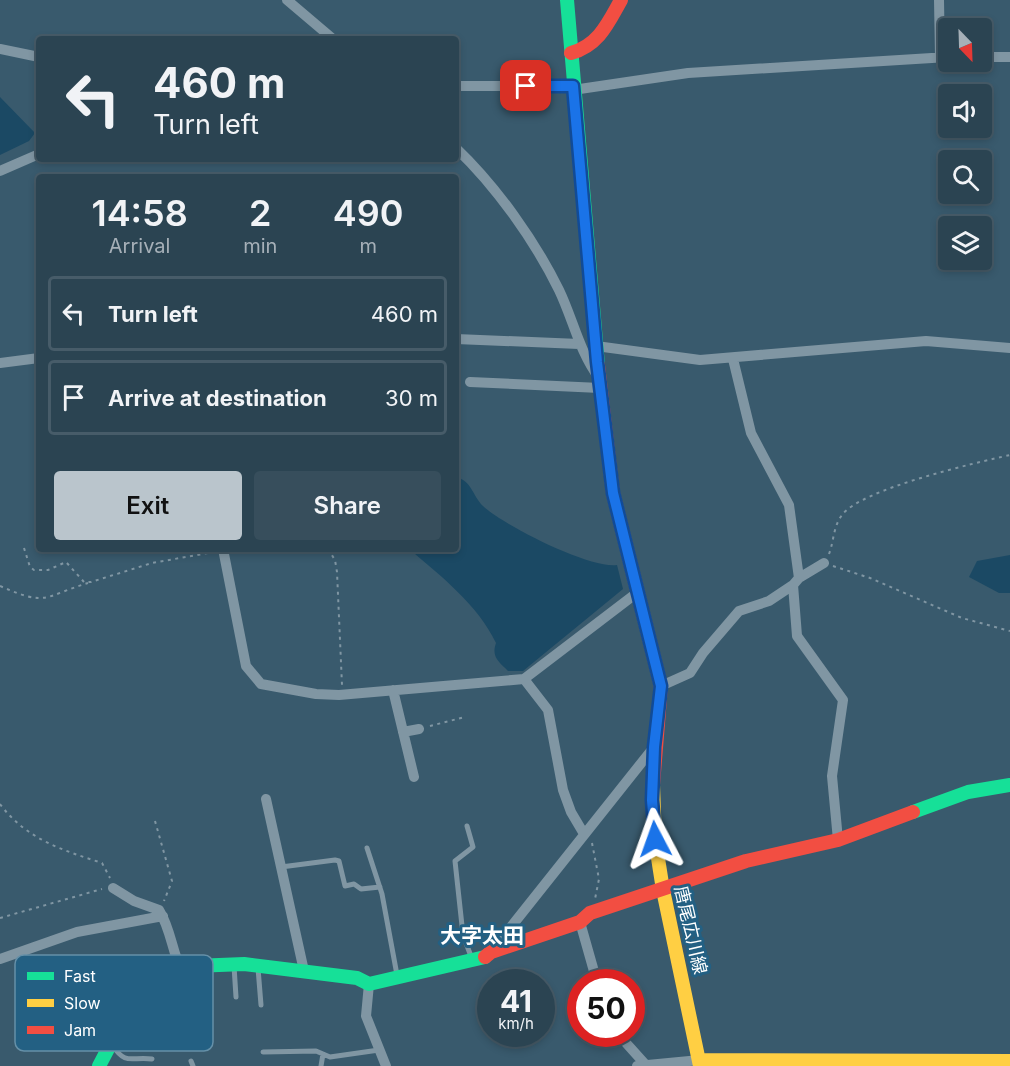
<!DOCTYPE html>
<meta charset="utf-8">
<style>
body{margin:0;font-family:Inter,"Noto Sans JP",sans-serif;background:#374e5c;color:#f1f3f6;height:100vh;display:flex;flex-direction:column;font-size:22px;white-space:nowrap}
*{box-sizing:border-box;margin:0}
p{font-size:20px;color:#a6b0b8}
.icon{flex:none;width:33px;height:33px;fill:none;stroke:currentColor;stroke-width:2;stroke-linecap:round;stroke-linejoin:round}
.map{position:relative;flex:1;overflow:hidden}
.side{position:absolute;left:36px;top:174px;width:423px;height:378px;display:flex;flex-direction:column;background:#2b4452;border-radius:6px;box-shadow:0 3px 9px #0003,0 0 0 2px #475c69}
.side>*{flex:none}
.top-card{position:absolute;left:36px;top:36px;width:423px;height:126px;border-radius:6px;box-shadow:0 3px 9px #0003,0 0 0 2px #475c69;background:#2b4452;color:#f1f3f6;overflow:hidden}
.needle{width:39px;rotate:157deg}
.buttons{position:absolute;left:938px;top:18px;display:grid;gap:12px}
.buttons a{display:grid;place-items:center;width:54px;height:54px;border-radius:6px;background:#2b4452;box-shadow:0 3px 9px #0003,0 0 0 2px #475c69;font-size:30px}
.speed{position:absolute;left:477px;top:969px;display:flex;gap:12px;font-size:30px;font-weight:700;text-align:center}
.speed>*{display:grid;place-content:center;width:78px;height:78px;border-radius:50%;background:#2b4452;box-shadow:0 3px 9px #0003,0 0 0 2px #475c69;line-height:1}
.speed small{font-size:15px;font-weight:400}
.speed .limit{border:9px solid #d22;background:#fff;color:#111}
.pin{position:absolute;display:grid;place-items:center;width:51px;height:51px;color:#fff;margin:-26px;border-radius:12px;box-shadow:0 3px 9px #0006}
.me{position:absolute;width:66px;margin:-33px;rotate:356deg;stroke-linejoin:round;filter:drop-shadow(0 0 4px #0008)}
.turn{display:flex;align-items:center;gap:21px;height:126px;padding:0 18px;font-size:27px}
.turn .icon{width:78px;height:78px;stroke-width:2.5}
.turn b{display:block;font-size:42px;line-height:51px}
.eta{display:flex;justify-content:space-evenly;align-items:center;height:102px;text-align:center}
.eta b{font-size:36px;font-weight:600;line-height:42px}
.cta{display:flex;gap:12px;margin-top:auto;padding:12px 18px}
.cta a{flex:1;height:69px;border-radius:6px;background:#bac5cc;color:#111;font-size:24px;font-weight:600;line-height:69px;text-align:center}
.cta a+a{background:#374e5c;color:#f1f3f6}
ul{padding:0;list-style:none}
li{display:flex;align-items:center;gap:18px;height:75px;margin:0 12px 9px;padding:0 6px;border:3px solid #475c69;border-radius:6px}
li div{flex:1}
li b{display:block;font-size:22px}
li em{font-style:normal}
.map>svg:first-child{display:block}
.water{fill:#1b4964}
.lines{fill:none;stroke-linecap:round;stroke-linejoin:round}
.path{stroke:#8096a3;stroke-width:2;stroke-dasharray:3 4.5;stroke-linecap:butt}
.lane{stroke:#8096a3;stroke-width:5}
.street{stroke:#8096a3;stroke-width:10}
.fast{stroke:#16e098;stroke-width:14}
.slow{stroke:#ffcf43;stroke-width:14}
.jam{stroke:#f24e42;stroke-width:14}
.route-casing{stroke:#114b97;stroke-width:15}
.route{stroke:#1a73e8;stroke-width:10}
.labels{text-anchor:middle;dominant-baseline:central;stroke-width:6;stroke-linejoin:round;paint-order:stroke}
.street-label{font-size:18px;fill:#fff;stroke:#236083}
.quarter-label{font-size:21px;font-weight:bold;fill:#fff;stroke:#236083}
.key{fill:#236083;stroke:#6590a8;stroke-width:1.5}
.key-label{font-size:16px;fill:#fff}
</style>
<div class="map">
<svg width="1010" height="1066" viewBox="0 0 1010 1066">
<rect width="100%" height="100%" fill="#395a6d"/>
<path class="water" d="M0,97L35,133L29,141L0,155Z
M456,477C472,481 472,495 483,506C503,525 590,569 617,565L623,589L523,671H508C499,662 491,657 496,643C478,605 441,576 409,549H456Z
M1010,555V593H999L969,577L977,561Z"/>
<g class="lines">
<path class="path" d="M24,548L30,567L34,570H48L66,562L84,582H91L152,563L214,552
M328,549L335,560L337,572L342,685
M829,554C834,541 833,527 842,515C861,489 975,463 1010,455
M833,566L870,578L962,618L1010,631
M0,586C48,607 42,597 88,583
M430,726L465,717
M0,804C26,839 62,850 102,863L110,878
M155,821L172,881L164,901
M592,843L599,879L595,899
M0,918L102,889"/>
<path class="lane" d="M467,826L473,847L455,861L463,935L472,959
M367,848L382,894L397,975
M281,867L335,860L339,861L345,886L354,884L361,889L380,887
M234,966L236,997
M258,968L261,1005
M113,1046C126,1066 132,1056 152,1059
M263,1052L316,1051L330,1057L379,1050
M191,1061L193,1066
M321,1066L323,1054"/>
<path class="street" d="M287,0L333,39
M939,0L940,58
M0,49L39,57
M981,57H1010
M456,86H573
M573,90L688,73L948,57
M456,148C496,186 535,241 559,290C573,319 579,351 599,378
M0,171L39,154
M456,339L579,344
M596,346L700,360L926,341L1010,348
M733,359L751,433L789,505L799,578
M0,363L39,358
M470,382L600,388
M223,549L246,666L261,684L316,694L339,695L524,679L638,592
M793,585L797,636L843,700L832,776L838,840
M524,679L548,710L563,790L571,812L584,834
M661,686L690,673L703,653L739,611L769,601L793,585L799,578L824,563
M393,690L414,777
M403,732L419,729
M266,799L304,971
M113,888L134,901L159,910C171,929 172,952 182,972
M580,922L597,982
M491,952L654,747
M0,959L77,932L163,916
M369,984L366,1016L386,1066
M618,1034L645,1064
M637,1066L700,1060"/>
<path class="fast" d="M567,0L598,365
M913,812L968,792L1010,785
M99,1066L121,1024L135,1012L163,998L182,972L194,966L244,964L357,978L369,984L485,957"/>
<path class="slow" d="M653,785L655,839L663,890L700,1066
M700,1060L1010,1061"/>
<path class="jam" d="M571,53C599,45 608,23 621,0
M598,365L613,493L661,686L653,785
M485,957L491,952L580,922L590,913L746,861L838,840L913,812"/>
</g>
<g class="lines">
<g class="route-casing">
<path id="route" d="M526,86H573L597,362L613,493L661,686L654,747L652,800L655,839"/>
</g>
<use href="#route" class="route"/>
</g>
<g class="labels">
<g class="street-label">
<text transform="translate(691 930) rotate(77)">唐尾広川線</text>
</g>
<g class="quarter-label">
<text x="482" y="935">大字太田</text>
</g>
</g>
<rect x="15" y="955" width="198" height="96" rx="9" class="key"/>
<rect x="27" y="972" width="27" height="8" fill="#16e098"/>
<rect x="27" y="999" width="27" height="8" fill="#ffcf43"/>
<rect x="27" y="1026" width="27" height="8" fill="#f24e42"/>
<g class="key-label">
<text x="64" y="982">Fast</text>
<text x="64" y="1009">Slow</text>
<text x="64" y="1036">Jam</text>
</g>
</svg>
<div class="buttons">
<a><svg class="needle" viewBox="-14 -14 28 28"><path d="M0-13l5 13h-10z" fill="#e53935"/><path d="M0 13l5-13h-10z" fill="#a6b0b8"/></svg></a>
<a><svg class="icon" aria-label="sound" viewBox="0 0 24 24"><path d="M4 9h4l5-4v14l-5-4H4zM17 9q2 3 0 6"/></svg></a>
<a><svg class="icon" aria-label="search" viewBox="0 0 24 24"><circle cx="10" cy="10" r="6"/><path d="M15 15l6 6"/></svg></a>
<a><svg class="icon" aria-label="layers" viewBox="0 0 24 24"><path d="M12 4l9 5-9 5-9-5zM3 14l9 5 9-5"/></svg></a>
</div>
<div class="speed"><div>41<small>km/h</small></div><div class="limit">50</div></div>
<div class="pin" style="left:526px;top:86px;background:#d93025"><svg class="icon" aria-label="arrive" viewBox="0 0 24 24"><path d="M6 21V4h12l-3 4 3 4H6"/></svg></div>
<svg class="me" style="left:655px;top:839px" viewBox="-20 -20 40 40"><path d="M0-17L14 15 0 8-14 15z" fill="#1a73e8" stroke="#fff" stroke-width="4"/></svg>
<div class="top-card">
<div class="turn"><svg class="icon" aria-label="left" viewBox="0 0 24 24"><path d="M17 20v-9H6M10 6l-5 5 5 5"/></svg><div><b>460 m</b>Turn left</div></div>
</div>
<section class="side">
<div class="eta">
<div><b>14:58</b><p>Arrival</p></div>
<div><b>2</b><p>min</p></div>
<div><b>490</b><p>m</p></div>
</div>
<ul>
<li><svg class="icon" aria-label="left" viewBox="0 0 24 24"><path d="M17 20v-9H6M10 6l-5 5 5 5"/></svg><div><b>Turn left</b></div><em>460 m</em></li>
<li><svg class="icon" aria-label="arrive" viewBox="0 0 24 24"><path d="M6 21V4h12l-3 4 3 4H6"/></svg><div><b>Arrive at destination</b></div><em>30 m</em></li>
</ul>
<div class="cta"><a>Exit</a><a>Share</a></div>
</section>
</div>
